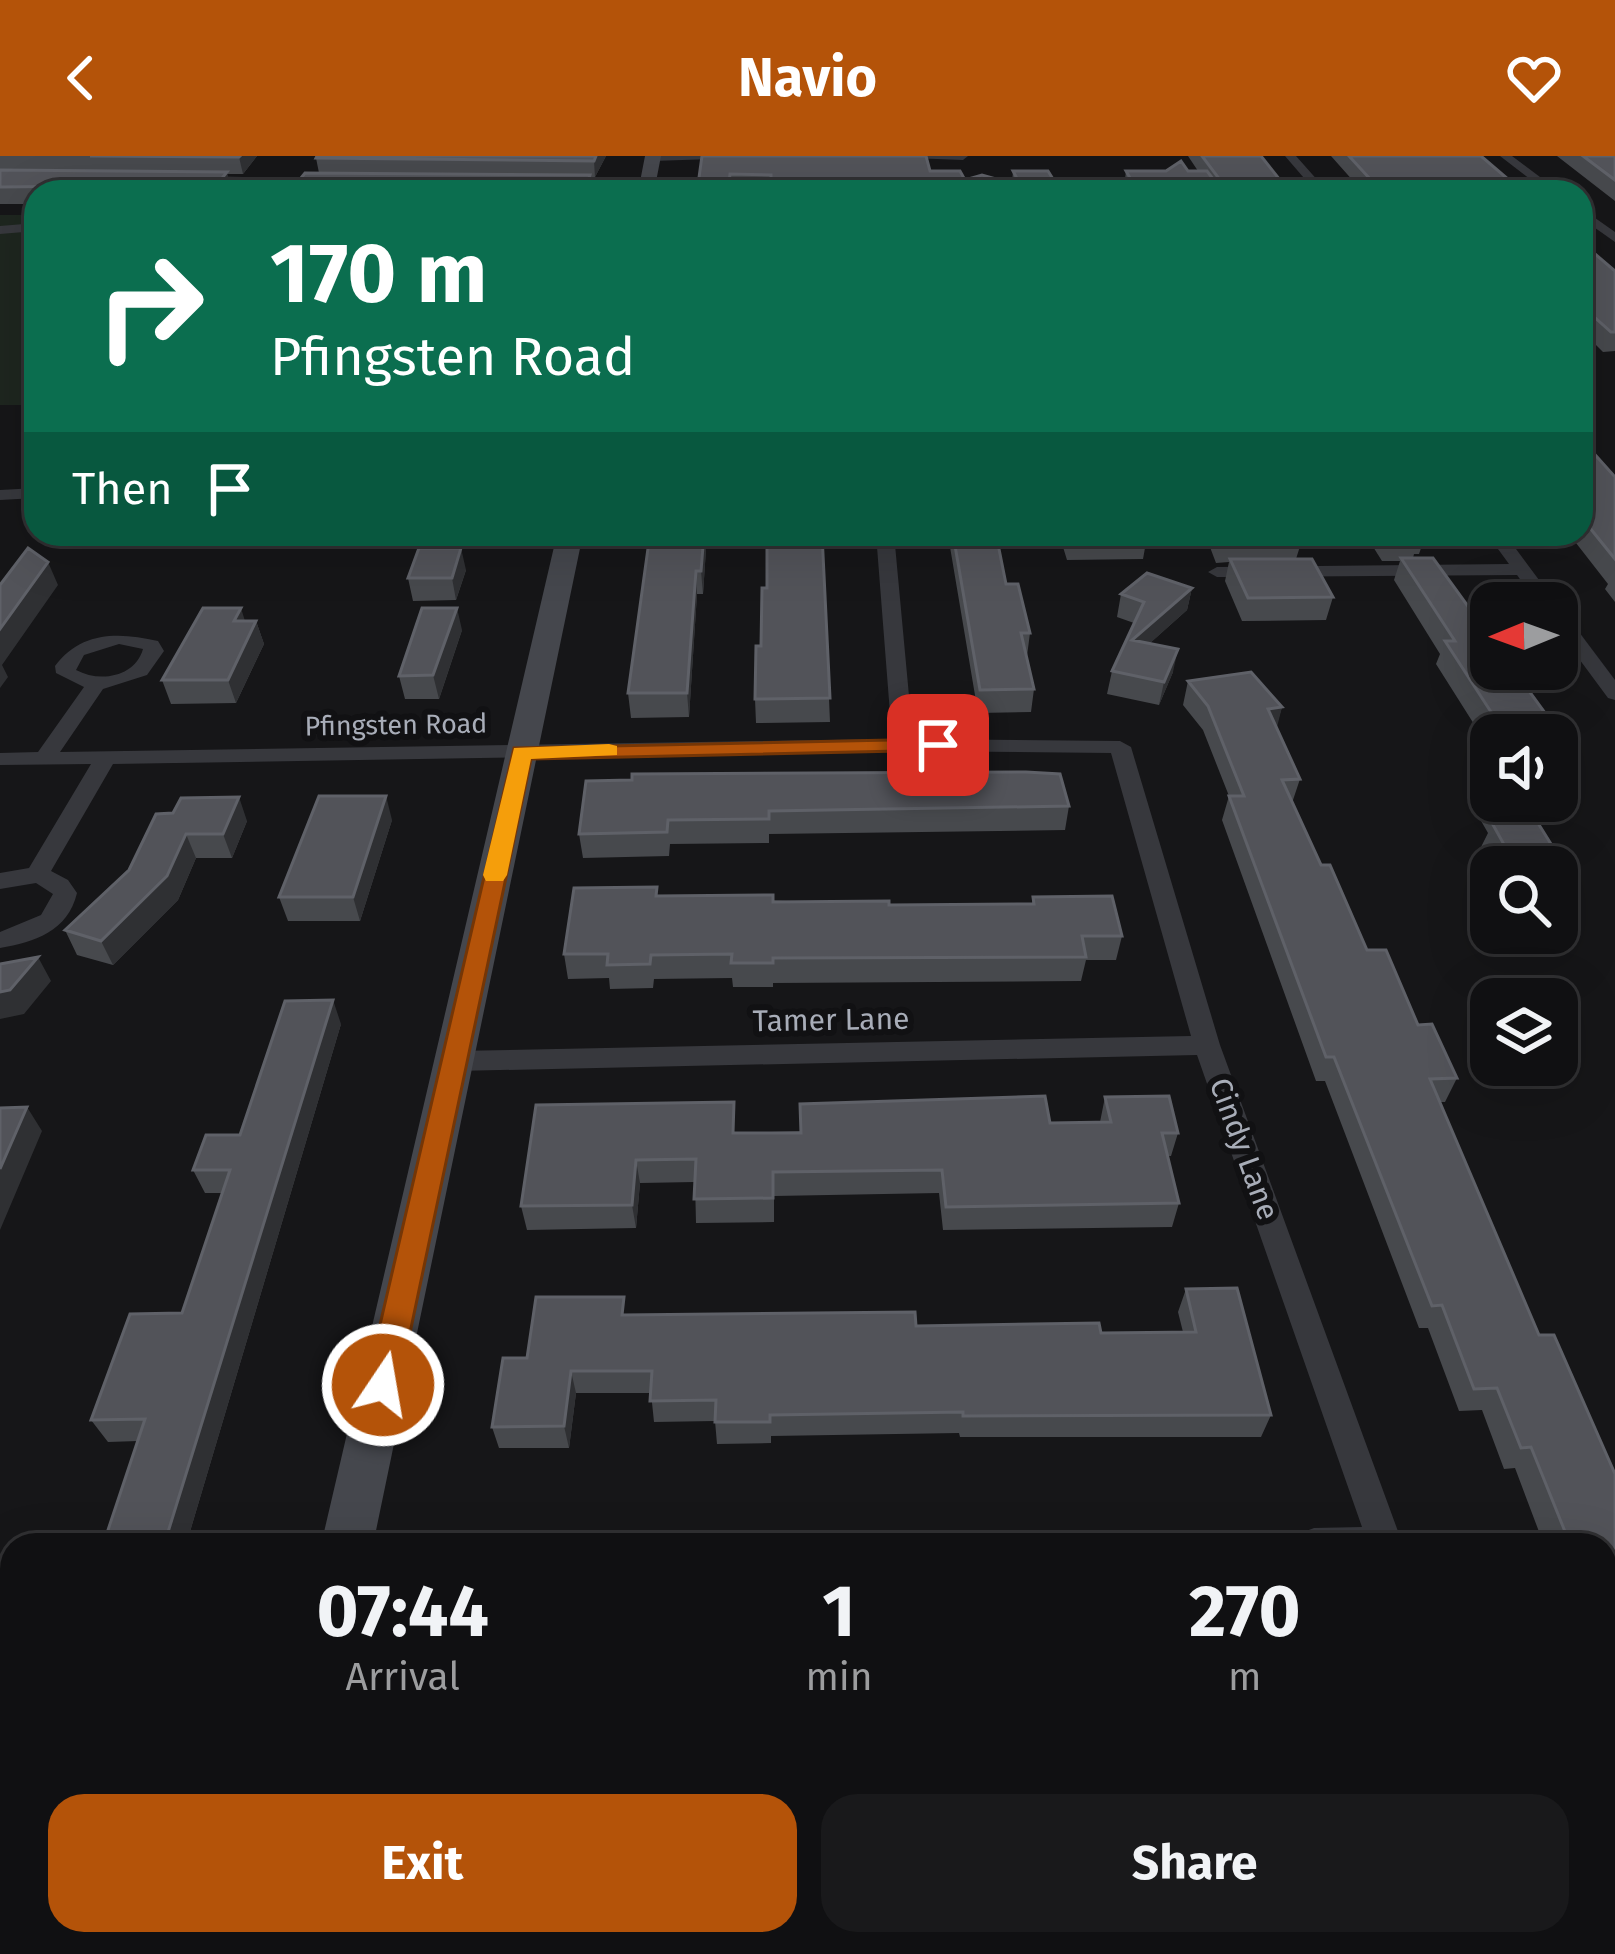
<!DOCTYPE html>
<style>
body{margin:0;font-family:"Fira Sans",sans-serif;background:#19191b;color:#f1f3f6;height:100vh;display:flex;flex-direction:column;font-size:45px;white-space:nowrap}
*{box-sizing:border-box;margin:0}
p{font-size:39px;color:#9c9d9f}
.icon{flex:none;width:66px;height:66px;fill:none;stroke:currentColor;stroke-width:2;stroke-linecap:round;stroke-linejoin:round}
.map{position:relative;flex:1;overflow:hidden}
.sheet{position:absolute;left:0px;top:1377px;width:1617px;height:423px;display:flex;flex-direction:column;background:#101012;border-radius:36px 36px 0 0;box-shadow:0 12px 48px #0002,0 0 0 3px #303032}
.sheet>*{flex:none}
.guide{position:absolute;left:24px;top:24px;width:1569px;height:366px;border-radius:36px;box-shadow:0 12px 48px #0002,0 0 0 3px #303032;background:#0b6e4f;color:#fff;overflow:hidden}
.needle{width:78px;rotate:269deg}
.controls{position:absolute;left:1470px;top:426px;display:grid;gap:24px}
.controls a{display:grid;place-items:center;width:108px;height:108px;border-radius:24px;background:#101012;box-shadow:0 12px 48px #0002,0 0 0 3px #303032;font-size:60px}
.pin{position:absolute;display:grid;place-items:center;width:102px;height:102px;color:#fff;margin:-51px;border-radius:24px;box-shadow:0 6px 18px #0006}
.me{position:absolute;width:132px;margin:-66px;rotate:12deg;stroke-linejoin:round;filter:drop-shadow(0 0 9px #0008)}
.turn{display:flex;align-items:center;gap:42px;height:252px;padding:0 48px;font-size:54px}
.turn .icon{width:156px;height:156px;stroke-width:2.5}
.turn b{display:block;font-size:84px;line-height:102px}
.then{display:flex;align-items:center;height:114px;padding:0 48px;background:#0003;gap:24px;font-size:45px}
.eta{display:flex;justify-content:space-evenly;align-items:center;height:204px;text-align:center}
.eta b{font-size:72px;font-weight:700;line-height:84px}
.cta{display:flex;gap:24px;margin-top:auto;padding:24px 48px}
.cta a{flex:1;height:138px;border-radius:36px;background:#b45309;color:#fff;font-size:48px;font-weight:700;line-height:138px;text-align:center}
.cta a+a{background:#19191b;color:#f1f3f6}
header{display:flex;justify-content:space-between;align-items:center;height:156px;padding:0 48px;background:#b45309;color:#fff;font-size:54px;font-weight:700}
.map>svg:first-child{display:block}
.built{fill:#222225}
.green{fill:#1e261f}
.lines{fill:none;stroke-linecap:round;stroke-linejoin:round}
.lane{stroke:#37383d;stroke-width:20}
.street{fill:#37383d;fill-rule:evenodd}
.secondary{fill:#45474d;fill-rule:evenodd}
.wall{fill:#47494d}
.shaded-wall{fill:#2f3033}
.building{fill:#525359;stroke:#5f6168;stroke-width:3}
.route{fill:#b45309;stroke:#753606;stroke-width:3}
.slow{fill:#f59e0b}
.labels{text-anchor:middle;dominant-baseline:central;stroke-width:12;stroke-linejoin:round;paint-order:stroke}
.far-street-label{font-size:27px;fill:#a8adb8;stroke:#111113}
.street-label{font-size:30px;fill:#a8adb8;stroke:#111113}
</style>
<header><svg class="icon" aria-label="back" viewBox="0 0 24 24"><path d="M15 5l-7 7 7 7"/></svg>Navio<svg class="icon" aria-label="heart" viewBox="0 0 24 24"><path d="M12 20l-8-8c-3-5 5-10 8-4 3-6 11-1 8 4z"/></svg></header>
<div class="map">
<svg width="1615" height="1798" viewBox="0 0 1615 1798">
<rect width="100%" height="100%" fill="#161618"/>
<path class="built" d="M0,1469H12V1788H121L118,1798H0Z"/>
<path class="green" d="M0,59H36V249H0Z"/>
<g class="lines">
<path class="lane" d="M0,1646L12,1645
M0,1742L12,1709"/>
<path class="street" d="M649,0H741L742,2L653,5Z
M968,0L963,4L884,1V0Z
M1285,0H1296L1328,36H1316Z
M1500,0H1512L1560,36H1547Z
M195,20L331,23L337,26L331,29L191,25Z
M555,25L647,26L653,29L551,30Z
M1581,52L1615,76V86L1581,62Z
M36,67V75L0,78V70Z
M36,332V342L0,344V334Z
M876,378H894L913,583L1120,585L1131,591L1220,889L1403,1389H1296L1301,1377L1314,1372L1362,1371L1197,899L456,915L442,905L456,895L1191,880L1111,597L903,595L113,608L51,715L68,724L77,737C68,775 35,786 0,792V776L41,759L53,738L36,727L0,733V717L29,712L91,608L0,609V597L38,596L84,531L56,517L55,510C81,475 119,476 158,485L164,495L147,519L103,533L60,596L892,583ZM119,488L143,493C135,521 100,527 76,514L84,499Z
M1487,378H1505L1556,447H1537L1517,419L1217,421L1208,416L1217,411L1509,408Z
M1557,454L1564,456L1615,524V544L1608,542L1557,473Z
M963,1788H1007L1008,1798H964Z"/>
<path class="secondary" d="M645,0H661L654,36H638Z
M557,378H583L373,1389H321Z
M228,1788H290L288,1798H226Z"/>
</g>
<path class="wall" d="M0,0H257L243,18H227L231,33L229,36H36V48H0Z
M606,0L595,21H590L591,36H292V33L319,17L316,2Z
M702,0L930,15L965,24L1012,27L1013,15L1061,36H771L730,34Z
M1188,0H1261L1280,24L1277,36H1127L1124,31L1126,15H1198Z
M1331,0H1481L1523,36H1363Z
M1557,0H1615V45Z
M1581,86L1615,115V195L1603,196L1581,174Z
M1581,283L1615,321V446L1605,433L1608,428L1569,378H1581Z
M456,378H493L492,381L456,382Z
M650,378H707L703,438H697L689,561L631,562L628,537Z
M761,378H822L830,566L756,567L755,543L767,432V390H762Z
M944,378H996L1006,428L1030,477L1027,500L1034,533L1031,556L978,557L949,385H945Z
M1059,378H1146L1147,381L1143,403L1067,404Z
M1205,378H1299L1302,384L1296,403L1333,441L1326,464L1242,465L1225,425L1229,406L1216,407Z
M1365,378H1426L1419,398H1414L1413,402L1572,594L1561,618H1557V579H1491V595L1436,508L1440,498L1394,424L1400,405H1382Z
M466,414L456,444L413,445L408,422Z
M1192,432L1187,454L1150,487L1173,516L1159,549L1107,538L1112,515L1134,467L1117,461L1121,438Z
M245,465H256L264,488L236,547L171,548L162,524Z
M462,474L439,543H405L399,520Z
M1188,525L1282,551L1276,571L1300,623L1292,647L1321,709L1367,794L1457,922L1445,946H1440L1539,1179L1615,1318V1467L1605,1466V1389H1544L1515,1312L1504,1313L1482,1254L1459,1255L1428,1172H1419L1325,925H1316L1222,664L1229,640L1203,574L1183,549Z
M1478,618H1491V645H1539L1543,650L1536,664L1574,725L1565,742L1569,749L1557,772V711H1491V768L1469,726L1479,702H1487L1481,691L1488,677L1468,642Z
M586,625L1069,650L1065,674L769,678V687L670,688L669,700L583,702L579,678Z
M156,658L247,665L232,702H196L178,744L113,809L77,799L65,774L129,714Z
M392,664L360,765H288L279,741Z
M658,740L889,749L1032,748L1033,741L1122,780L1116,804H1086L1081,825L773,827V831H733L732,822L654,823L653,832L610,833L609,822L568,823L564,798Z
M341,868L186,1389H103L138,1285L108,1286L91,1264L182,1157L222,1037H205L193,1014L240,979Z
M1105,941L1178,977L1171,1000H1167L1179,1047L1172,1071L943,1074L939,1037L774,1040V1066L696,1067L695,1026L640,1027L636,1072L527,1074L521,1050L536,949L735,977L1100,966Z
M1186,1133L1271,1259L1261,1281H960L959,1277L771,1280V1287L717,1288L715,1265L654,1266L651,1237H576L569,1292H499L492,1271L627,1159L1101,1177L1183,1176L1178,1156Z
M1605,1491L1615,1496V1644L1605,1639V1590L1611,1570L1605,1567Z
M1128,1788H1308L1310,1798H1129Z"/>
<path class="shaded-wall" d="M240,0H257L243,18L239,1Z
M596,0H606L595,21L594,5Z
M227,16L231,33L229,36H212Z
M704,378H707L703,438L701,415Z
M461,392L466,414L456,444L452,422Z
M48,406L58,429L2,509L8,521L0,532V473Z
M696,415L697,438L689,561L687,537Z
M1192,432L1187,454L1128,507L1132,484Z
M241,452L248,475L234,465Z
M457,452L462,474L439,543L433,519Z
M256,465L264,488L236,547L228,524Z
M1178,493L1173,516L1159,549L1164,526Z
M1282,551L1276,575L1268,553Z
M386,640L392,664L360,765L353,741Z
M239,641L247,665L232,702L223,678Z
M186,678L196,702L178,744L113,809L101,785Z
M38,801L51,825L24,858L0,863V836Z
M333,844L341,868L186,1389H164Z
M27,951L42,975L0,1074V1013Z
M636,1004L640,1027L636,1072L632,1049Z
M571,1215L576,1237L569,1292L564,1270Z"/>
<path class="building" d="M90,0H240L239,1Z
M317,0H596L594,5L316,2Z
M702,0H926L930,15H960L965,24L982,19L1021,30L1013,15H1048L1061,36H771V19L730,18L728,36H697Z
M1202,0H1261L1280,24H1220Z
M1349,0H1481L1523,36H1382Z
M1583,0H1615V24Z
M1181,5L1188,15H1207L1223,36H1138L1126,15H1166Z
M0,14L227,16L212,35H175L180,29L0,31Z
M305,17L590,19L585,35L292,33Z
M1581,86L1615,115V176H1611L1581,149V130H1584L1581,127Z
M1581,283L1615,321V403L1581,361Z
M650,378H704L701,415H696L687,537H628Z
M767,378H822L830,542L755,543L756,490H761L762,432H767Z
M953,378H996L1006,428H1018L1030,477H1021L1034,533L980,534Z
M1069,378H1146L1147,381L1070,382Z
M1218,378H1299L1302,384L1221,385Z
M1386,378H1417L1420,382L1389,383Z
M28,392L48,406L0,473V429Z
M419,392H461L452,422H408Z
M1401,402H1433L1491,482V513H1513L1572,594H1557V579H1506L1445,485H1455Z
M1230,403H1312L1333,441L1248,442Z
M1147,417L1192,432L1132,484L1178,493L1164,526L1112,515L1144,446L1121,438Z
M203,452H241L234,465H256L228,524H162Z
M422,452H457L433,519L399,520Z
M1251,516L1282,551L1268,553L1300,623L1282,624L1321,709H1330L1367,794H1386L1418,869L1432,868L1457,922L1430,923L1539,1179H1554L1615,1318V1422L1605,1398V1389H1601L1598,1382L1568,1383L1531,1291L1521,1292L1497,1232L1474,1233L1442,1149L1432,1150L1334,901H1326L1229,640H1244L1208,550L1188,525Z
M1026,616L1060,618L1069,650L769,655V663L668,664L667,676L579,678L586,625L632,624V618Z
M1478,618H1491V640Z
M319,640H386L353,741H279Z
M239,641L223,678H186L167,720L101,785L65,774L129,714L156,658L173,657L181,642Z
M1494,645H1539L1543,650L1528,651L1574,725H1557V711H1491V723L1479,702L1511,701L1492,667H1506Z
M1557,730L1569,749L1557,750Z
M657,731L656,740L773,739V746L889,745V749L1034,748L1033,741L1112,740L1122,780H1082L1086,801L773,802V807H731L732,798L651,799L650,808L607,809L608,798H564L574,732Z
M38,801L10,834L0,836V808Z
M333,844L164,1389H103L145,1263L91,1264L130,1158L182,1157L230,1014H193L206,979H240L285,845Z
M1045,940L1050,967L1111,966L1105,941L1169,940L1178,977H1162L1179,1047L946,1051L942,1014L773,1016V1042L694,1043L696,1003L636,1004L632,1049L521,1050L536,949L734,946L733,977H801L800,948Z
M27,951L0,1013V952Z
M1237,1132L1271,1259L963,1260V1256L770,1259V1266H715L716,1244L650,1245L652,1215H571L564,1270L492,1271L503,1202H527L536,1141H624L622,1159L915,1156L916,1170L1099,1167L1101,1177L1196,1176L1186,1133Z
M1605,1491L1615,1496V1544L1605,1539Z
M701,1788H823V1798H701Z
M1139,1788H1308L1310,1798H1141Z"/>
<path class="route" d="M938,583L946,585V594L531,603L399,1229L395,1240L383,1244L371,1240L366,1229L514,592Z"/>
<path class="slow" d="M609,588L617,590V599L531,603L507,719L503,725H486L483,719L514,592Z"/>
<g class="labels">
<g class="far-street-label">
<text transform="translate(396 569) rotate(-1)">Pfingsten Road</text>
</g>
<g class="street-label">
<text transform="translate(831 864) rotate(-1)">Tamer Lane</text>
<text transform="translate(1244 993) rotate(70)">Cindy Lane</text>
</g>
</g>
</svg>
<div class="controls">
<a><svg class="needle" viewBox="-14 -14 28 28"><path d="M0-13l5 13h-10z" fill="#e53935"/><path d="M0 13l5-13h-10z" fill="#9c9d9f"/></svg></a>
<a><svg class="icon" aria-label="sound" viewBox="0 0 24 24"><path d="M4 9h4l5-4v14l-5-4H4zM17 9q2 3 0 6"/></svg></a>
<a><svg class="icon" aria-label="search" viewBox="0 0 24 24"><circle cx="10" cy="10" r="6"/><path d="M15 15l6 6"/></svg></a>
<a><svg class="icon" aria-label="layers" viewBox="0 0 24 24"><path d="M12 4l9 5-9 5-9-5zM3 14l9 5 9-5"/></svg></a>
</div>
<div class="pin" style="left:938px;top:589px;background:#d93025"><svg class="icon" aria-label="arrive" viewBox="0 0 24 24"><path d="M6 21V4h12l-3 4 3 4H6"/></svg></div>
<svg class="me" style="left:383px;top:1229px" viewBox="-20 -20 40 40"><circle r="17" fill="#b45309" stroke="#fff" stroke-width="3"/><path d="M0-11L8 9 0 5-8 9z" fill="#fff"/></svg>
<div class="guide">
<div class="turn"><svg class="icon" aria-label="right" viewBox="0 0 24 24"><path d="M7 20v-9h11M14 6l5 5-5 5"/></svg><div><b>170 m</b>Pfingsten Road</div></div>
<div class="then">Then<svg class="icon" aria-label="arrive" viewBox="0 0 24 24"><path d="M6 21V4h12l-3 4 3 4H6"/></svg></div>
</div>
<section class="sheet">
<div class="eta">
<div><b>07:44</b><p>Arrival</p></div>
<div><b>1</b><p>min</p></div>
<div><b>270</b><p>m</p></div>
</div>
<div class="cta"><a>Exit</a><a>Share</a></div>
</section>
</div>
